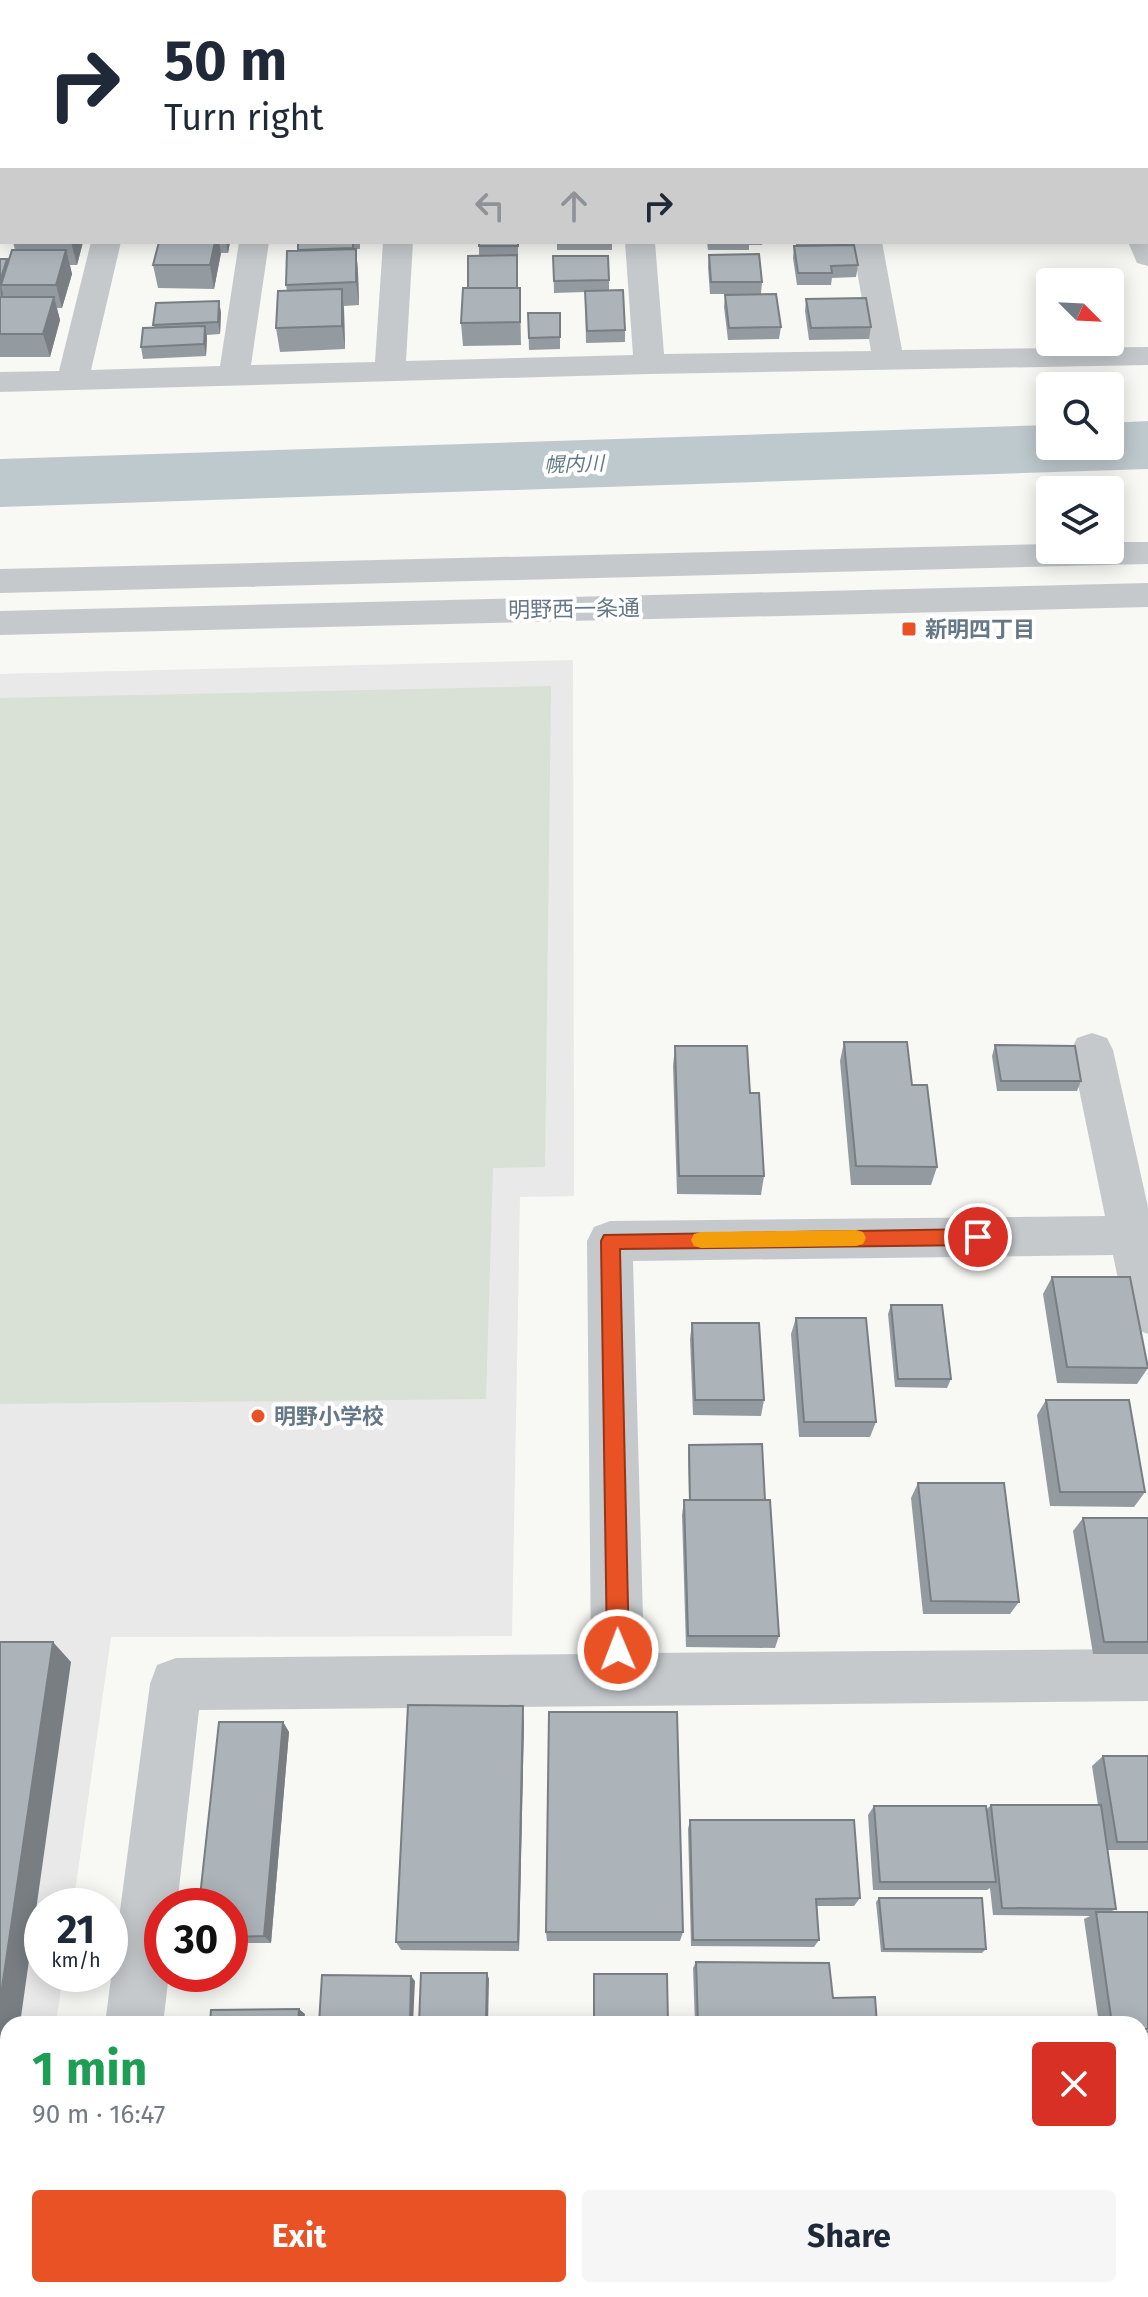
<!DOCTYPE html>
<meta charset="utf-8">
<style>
body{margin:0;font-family:"Fira Sans","Noto Sans JP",sans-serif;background:#f6f6f7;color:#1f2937;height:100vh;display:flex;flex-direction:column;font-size:30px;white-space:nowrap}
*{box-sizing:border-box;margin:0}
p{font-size:26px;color:#747a83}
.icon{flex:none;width:44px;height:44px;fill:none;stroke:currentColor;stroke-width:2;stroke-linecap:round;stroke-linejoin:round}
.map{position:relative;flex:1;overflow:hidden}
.side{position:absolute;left:0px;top:2016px;width:1148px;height:282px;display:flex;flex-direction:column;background:#fff;border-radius:24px 24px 0 0;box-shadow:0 4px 20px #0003}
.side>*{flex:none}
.banner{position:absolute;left:0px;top:0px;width:1148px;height:244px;box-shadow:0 4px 20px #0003;background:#fff;color:#1f2937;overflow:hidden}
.needle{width:52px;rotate:114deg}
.controls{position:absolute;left:1036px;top:268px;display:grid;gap:16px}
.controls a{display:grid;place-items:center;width:88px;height:88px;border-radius:8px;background:#fff;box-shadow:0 4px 20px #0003;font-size:40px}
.speed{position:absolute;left:24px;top:1888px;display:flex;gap:16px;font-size:40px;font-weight:700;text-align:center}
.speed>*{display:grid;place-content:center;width:104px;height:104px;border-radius:50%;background:#fff;box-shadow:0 4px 20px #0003;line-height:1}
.speed small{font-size:20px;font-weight:400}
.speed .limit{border:12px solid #d22;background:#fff;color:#111}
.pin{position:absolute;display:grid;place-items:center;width:68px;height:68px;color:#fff;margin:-34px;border:4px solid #fff;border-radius:50%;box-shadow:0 2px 8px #0007}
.me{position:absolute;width:88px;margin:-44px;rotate:359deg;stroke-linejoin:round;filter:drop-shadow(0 0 6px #0008)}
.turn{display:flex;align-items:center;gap:28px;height:168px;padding:0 32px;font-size:36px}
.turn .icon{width:104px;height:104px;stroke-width:2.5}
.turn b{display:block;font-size:56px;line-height:68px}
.lanes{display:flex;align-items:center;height:76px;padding:0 32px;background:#0003;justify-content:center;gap:40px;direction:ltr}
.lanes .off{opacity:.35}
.round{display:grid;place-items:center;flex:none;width:84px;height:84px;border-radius:8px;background:#f6f6f7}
.head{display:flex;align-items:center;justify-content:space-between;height:136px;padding:0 32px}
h1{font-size:48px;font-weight:700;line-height:60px;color:#1e9e55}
.cta{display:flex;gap:16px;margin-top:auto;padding:16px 32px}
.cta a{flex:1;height:92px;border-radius:8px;background:#e85224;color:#fff;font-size:32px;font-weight:700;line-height:92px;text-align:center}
.cta a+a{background:#f6f6f7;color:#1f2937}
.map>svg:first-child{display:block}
.built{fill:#e8e9e8}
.green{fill:#d9e0d6}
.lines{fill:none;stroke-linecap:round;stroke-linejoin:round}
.river{fill:#bec9cd;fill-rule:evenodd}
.minor{fill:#c5c9cc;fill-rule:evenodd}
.wall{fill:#949ba0}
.shaded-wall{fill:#787e82}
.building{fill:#acb4ba;stroke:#787e82;stroke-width:2}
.route{fill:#e85224;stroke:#973517;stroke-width:2}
.slow{fill:#f59e0b}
.poi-dot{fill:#e85224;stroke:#fff;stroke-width:3}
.labels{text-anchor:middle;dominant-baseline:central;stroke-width:8;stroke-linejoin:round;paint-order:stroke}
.far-water-label{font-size:20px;font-style:italic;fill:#627a83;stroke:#fff}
.street-label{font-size:22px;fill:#667887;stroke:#fff}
.poi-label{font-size:22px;font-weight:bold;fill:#667887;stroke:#fff;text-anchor:start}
</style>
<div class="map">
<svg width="1148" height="2297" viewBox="0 0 1148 2297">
<rect width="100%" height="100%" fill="#f8f8f5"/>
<path class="built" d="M573,660L574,1196L520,1197L512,1636L111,1637L73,1906H42V1974H63L56,2024H8V2290H18L17,2297H0V674Z"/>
<path class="green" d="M551,686L545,1167L493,1168L486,1399L0,1404V698Z"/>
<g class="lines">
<path class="river" d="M1148,421V469L0,507V459L1050,425V446H1110V423Z"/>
<path class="minor" d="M276,0H302V2H276Z
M399,0H425V2H399Z
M609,0H635V2H609Z
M810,0H836V2H810Z
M0,17H2V33H0Z
M0,95H2L0,117Z
M1146,234H1148V266L1137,263L1128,242H1146Z
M91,242H121L91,370L220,366L239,242H269L251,365L375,362L383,242H413L406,361L633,355L625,242H655L664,354L871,351L852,242H882L902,350L1148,347V365L649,374L0,392V372L59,371Z
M1110,542H1148V564L0,593V569L1050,544V550H1110Z
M1148,583V607L0,635V611Z
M1092,1033L1107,1038L1113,1050L1148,1207V1334L1132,1328L1125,1313L1113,1255L633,1261L644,1653L1148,1649V1701L199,1710L177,1906H162V1974H169L163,2024H105L150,1684L157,1665L176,1658L591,1654L587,1241L594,1227L610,1221L1105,1216L1071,1050L1077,1038Z
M1140,2240H1148V2297H1128L1117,2290H1140Z
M70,2290H132L131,2297H69Z"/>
</g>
<path class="wall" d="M0,0H32V2H2L0,3Z
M1147,141H1148V184L1146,179Z
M2,174V207L0,200V180Z
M13,242H83L77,265H70L72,274L62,308H57L60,320L50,357H0V259L8,262L15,250Z
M159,242H230L228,253H221L214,289L158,288L153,265Z
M298,242H360V249H356L358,272L359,305L344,306L345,349L280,352L276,328L287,291L286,285L298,251Z
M479,242H518V288H520L521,345L463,346L461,323L468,288L479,256Z
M557,242H612V250H557Z
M707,242H763L762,245H749V250H708Z
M796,242H849L848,246L858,265L856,277L832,278L831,285H797L793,258L794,246H796Z
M709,255L762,282L761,294H710L708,267Z
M553,256L609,280V290L625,330V342L586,343L585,292L554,293Z
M725,295L781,327L779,339L728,340L724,307Z
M806,299L871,327L869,339L809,340L805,311Z
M219,301L221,313L220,334L207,335L206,356L143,359L141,347L154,328L153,325Z
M528,313H560V349L529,350Z
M844,1042L912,1085L937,1167L931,1185H851L840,1061Z
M995,1045L1081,1081L1077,1091H997L992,1056Z
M675,1046L764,1176L761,1195L677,1194L673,1066Z
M1052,1277L1148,1368L1137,1384L1057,1383L1043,1294Z
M891,1305L951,1379L947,1388L895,1387L888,1314Z
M796,1318L876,1422L870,1437H799L791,1334Z
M692,1323L764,1400L761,1416L693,1415L690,1339Z
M1046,1400L1145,1492L1134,1507L1050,1506L1037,1415Z
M689,1445L765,1500L779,1636L775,1648L686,1647L682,1515L684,1500H689L688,1452Z
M918,1483L1019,1602L1010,1614H923L911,1498Z
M1083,1518H1148V1654H1093L1073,1531Z
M524,1721L519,1951L401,1950L396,1942Z
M283,1722L289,1732L271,1943H230V1906Z
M1103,1756H1148V1850H1107L1116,1909L1110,1912H1148V2033H1140V2024H1099L1084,1919L1090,1916L993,1915L990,1888L987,1890H873L868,1815L874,1806L987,1809L991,1805H1098L1092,1766Z
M690,1820L860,1898L854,1906H817L819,1940L814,1947L691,1946L688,1829Z
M879,1898L986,1949L982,1953L881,1952L876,1902Z
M546,1932H683L680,1941H547Z
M696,1962L833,1998L877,2024H695L693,1968Z
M1148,2050V2132L1140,2079V2053Z"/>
<path class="shaded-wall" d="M71,242H83L77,265Z
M215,242H219L221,253L214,289L210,265Z
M226,242H230L228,253Z
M356,249L358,272L359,305L356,282Z
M66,250L72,274L62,308L56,285Z
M7,259L11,271L1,285L3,294L1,300L0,281Z
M342,289L344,312L345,349L342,326Z
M54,297L60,320L50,357L43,334Z
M219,301L221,313L220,334L218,322Z
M205,326L207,338L206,356L204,344Z
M53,1642L71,1662L20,2024H8V2105L0,2162V2001Z
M523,1706L524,1721L519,1951L518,1942Z
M283,1722L289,1732L271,1943L264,1936Z
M487,1973L489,1979L488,2024H486Z
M411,1976L415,1981L413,2024H410Z
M299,2009L305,2014L304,2024H298Z"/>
<path class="building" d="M327,0H374V2H327Z
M472,0H515V2H472Z
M553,0H607L608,2H553Z
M701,0H737L738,2H701Z
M747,0H803V2H748Z
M2,174V189H0V180Z
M159,242H215L210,265H153Z
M298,242H353V248L298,250Z
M479,242H518V246H479Z
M854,245L858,265L831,266L832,273H798L794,246Z
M356,249V282L286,285L287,251Z
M12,250H66L56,285H1Z
M759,254L762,282H711L709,255Z
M517,255V288H468V256Z
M553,256H608L609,280L554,281Z
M0,259H7L0,281Z
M463,288H520V322L461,323Z
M342,289V326L276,328L278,291Z
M623,290L625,330L587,331L585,291Z
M776,294L781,327L729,328L725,295Z
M0,297H54L43,334H0Z
M866,298L871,327L811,328L806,299Z
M219,301L218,322L153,325L156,303Z
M528,313H560V337L529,338Z
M205,326L204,344L141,347L143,328Z
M844,1042H907L912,1085H927L937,1167L856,1166Z
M995,1045L1075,1046L1081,1081H1001Z
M675,1046H747L750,1093H759L764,1176H679Z
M1052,1277H1130L1148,1368L1067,1367Z
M891,1305H942L951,1379H898Z
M796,1318H866L876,1422H804Z
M692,1323H759L764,1400H695Z
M1046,1400H1129L1145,1492H1060Z
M762,1444L765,1500H690L689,1445Z
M918,1483H1004L1019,1602L931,1601Z
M684,1500H770L779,1636H688Z
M1083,1518H1148V1642H1104Z
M0,1642H53L0,2001Z
M408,1705L523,1706L518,1942H396Z
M549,1712H677L683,1932H546Z
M219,1722H283L264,1936L230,1937V1906H199Z
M1103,1756H1148V1842H1117Z
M991,1805H1101L1116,1909L1002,1908Z
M874,1806H986L996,1882H880Z
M690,1820H854L860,1898L816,1899L819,1940H693Z
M879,1898H982L986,1949H884Z
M1096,1912H1148V2029H1140V2024H1112Z
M696,1962L829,1963L833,1998L875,1997L877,2024H698Z
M421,1973H487L486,2024H419Z
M594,1974H667L668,2024H594Z
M322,1975L411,1976L410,2024H319Z
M299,2009L298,2024H210L211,2010Z"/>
<path class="route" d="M978,1229L985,1231L988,1237L985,1243L978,1245L620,1249L629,1650L625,1658L618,1661L610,1658L607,1650L601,1241L604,1235Z"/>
<path class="slow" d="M856,1230L863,1232L866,1238L863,1244L856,1246L701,1248L694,1246L691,1240L694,1234L701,1232Z"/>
<g class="poi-dot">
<rect x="901" y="621" width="16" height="16" rx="4"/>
<circle cx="258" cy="1416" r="8"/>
</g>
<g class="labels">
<g class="far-water-label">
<text transform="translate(574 464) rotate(-2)">幌内川</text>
</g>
<g class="street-label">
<text transform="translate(574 609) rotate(-1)">明野西一条通</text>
</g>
<g class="poi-label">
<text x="925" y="629">新明四丁目</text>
<text x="274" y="1416">明野小学校</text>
</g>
</g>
</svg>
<div class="controls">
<a><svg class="needle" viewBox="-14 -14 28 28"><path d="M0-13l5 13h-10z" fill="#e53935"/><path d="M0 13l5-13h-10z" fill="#747a83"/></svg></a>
<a><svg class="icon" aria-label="search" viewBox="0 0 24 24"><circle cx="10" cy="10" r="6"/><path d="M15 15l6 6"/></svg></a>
<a><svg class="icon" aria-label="layers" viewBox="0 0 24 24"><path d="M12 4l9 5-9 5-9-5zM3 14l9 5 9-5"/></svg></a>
</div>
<div class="speed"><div>21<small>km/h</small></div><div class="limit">30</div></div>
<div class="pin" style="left:978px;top:1237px;background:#d93025"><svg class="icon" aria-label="arrive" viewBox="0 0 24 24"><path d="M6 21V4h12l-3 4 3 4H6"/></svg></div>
<svg class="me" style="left:618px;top:1650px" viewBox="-20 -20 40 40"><circle r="17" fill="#e85224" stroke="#fff" stroke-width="3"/><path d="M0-11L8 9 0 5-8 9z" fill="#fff"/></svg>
<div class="banner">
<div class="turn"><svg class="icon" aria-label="right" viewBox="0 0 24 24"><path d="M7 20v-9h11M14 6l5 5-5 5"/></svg><div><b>50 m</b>Turn right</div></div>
<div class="lanes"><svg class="icon off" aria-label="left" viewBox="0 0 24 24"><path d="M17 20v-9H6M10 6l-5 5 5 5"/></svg><svg class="icon off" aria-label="ahead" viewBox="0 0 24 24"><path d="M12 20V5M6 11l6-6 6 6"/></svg><svg class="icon" aria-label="right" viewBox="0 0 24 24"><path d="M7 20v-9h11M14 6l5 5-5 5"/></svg></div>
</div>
<section class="side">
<div class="head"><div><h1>1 min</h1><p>90 m · 16:47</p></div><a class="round" style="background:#d93025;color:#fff"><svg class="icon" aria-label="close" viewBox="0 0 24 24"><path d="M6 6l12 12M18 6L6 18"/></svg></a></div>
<div class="cta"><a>Exit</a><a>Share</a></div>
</section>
</div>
